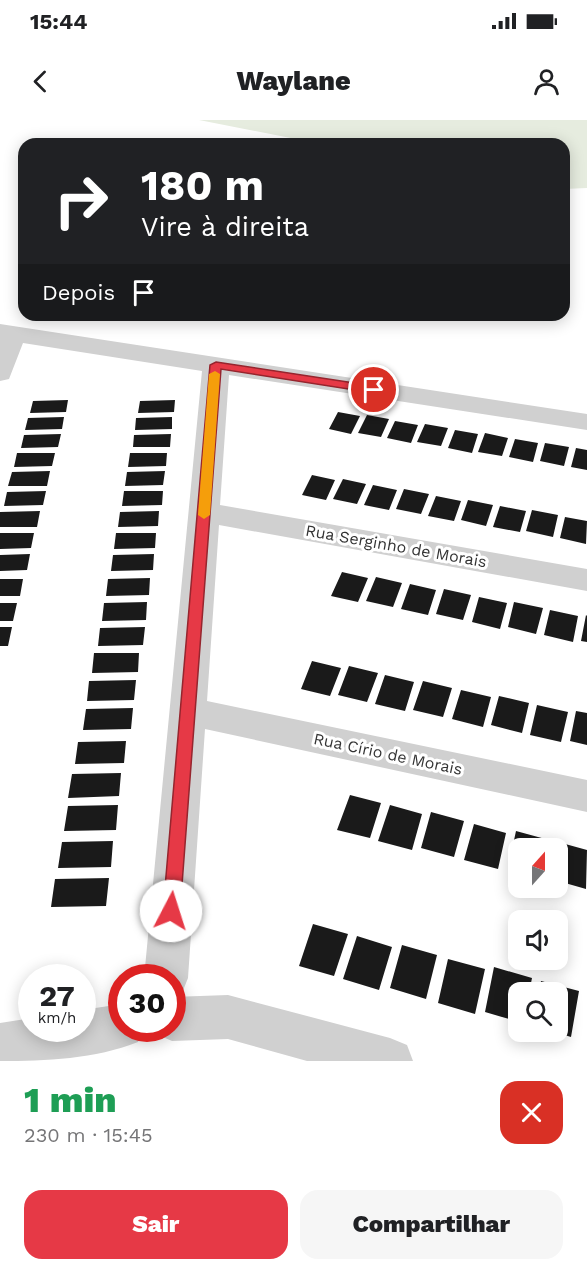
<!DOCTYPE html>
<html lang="pt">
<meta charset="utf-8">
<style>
body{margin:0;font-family:"Work Sans",sans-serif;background:#f6f6f6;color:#202124;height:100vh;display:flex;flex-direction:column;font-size:22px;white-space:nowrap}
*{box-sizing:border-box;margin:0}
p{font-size:20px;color:#757577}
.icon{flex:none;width:33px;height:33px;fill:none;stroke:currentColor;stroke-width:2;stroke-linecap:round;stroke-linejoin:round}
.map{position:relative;height:941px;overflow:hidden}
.sheet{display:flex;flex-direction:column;background:#fff;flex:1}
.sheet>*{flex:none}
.banner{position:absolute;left:18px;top:18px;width:552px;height:183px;border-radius:18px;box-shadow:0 3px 15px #0003;background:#202124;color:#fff;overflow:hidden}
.needle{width:39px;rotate:21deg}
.tools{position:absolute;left:508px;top:718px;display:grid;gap:12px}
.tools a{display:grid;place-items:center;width:60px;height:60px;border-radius:12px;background:#fff;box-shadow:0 3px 15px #0003;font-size:30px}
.speed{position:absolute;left:18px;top:844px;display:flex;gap:12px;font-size:30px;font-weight:700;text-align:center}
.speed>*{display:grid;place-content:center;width:78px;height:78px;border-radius:50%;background:#fff;box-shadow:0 3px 15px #0003;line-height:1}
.speed small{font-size:15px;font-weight:400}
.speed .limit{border:9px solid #d22;background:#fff;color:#111}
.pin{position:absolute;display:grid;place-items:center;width:51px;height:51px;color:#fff;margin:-26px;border:3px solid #fff;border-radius:50%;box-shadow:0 2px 6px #0007}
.me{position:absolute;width:66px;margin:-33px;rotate:5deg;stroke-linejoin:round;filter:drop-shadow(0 0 4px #0008)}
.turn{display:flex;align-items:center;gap:21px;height:126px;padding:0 24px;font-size:27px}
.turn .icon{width:78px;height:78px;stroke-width:2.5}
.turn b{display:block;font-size:42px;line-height:51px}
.then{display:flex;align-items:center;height:57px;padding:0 24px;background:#0003;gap:12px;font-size:22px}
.round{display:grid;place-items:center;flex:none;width:63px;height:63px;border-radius:18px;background:#f6f6f6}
.head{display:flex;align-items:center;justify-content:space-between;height:102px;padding:0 24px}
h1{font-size:36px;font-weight:800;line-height:45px;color:#1e9e55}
.cta{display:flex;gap:12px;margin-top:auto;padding:12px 24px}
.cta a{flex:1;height:69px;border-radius:18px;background:#e63946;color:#fff;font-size:24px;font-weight:800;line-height:69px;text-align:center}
.cta a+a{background:#f6f6f6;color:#202124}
.status{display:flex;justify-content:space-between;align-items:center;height:42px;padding:0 30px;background:#fff;direction:ltr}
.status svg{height:16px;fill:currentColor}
header{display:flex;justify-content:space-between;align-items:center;height:78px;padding:0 24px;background:#fff;font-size:27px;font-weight:800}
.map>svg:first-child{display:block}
.green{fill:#e6ecdf}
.building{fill:#1a1a1a}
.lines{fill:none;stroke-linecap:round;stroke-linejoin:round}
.minor{fill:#d0d0d0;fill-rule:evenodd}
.route{fill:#e63946;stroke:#96252e;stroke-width:1.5}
.slow{fill:#f59e0b}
.labels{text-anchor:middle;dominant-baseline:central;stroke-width:6;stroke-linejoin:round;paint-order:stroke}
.street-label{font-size:16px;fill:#333;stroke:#fff}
</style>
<div class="status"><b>15:44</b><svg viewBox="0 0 49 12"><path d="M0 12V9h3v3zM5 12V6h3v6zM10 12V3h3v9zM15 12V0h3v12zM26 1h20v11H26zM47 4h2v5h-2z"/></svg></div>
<header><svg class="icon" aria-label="back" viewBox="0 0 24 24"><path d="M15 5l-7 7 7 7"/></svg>Waylane<svg class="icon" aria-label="person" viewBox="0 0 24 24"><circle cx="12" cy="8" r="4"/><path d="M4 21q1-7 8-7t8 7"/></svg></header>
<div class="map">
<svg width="587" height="941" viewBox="0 0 587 941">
<rect width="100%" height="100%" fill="#fff"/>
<path class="green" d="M199,0H587V68L564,69V24H321Z"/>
<path class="building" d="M68,280L66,292L30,293L33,281Z
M175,280L174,292L138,293L140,281Z
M338,292L360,296L351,314L329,309Z
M367,295L389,299L381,317L358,313Z
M64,297L62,309L25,310L28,298Z
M172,297V309L135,310L136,298Z
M395,301L418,305L411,323L387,318Z
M425,304L448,308L441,326L417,322Z
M455,310L478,314L472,333L448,328Z
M485,313L508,318L502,336L478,332Z
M61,314L58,327L21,328L24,315Z
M171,314L170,327H133L134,315Z
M515,319L538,323L533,342L509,337Z
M545,323L569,327L564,346L540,341Z
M576,328L587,330V350L571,347Z
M17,333H55L52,346L14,347Z
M130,333H167L166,346L128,347Z
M50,351L47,366H8L12,352Z
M165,351L163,365L125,366L127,352Z
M312,355L335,360L326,380L302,375Z
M343,359L366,364L357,384L333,379Z
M373,365L397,370L389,390L364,385Z
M404,369L429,374L421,394L396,389Z
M46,371L43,385L4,386L7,372Z
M124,371H163L162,385L122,386Z
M436,376L461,381L454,401L428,396Z
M468,380L493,385L486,406L461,400Z
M500,386L526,391L520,412L493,407Z
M532,390L558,395L553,417L526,411Z
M40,391L37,407H0V392Z
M159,391L158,406L118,407L120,392Z
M565,397L587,401L586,424L560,418Z
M0,413H34L31,428L0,429Z
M116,413H156L155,428L114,429Z
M30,434L27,450L0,451V435Z
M154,434L153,450L111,451L113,435Z
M342,452L368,458L358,482L331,476Z
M376,457L402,463L393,487L366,481Z
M150,458L149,475L106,476L108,459Z
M0,459H23L20,476H0Z
M410,464L436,470L428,495L401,489Z
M444,469L471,475L463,500L436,494Z
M479,477L507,483L500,509L472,502Z
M147,482L146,500L102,501L104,483Z
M514,482L543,488L536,514L508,507Z
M0,483H17L13,501H0Z
M550,490L578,496L573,522L544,515Z
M586,495L587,496V522L581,521Z
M0,507H12L8,526H0Z
M145,507L143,525L98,526L100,508Z
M94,533H139L138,552L92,553Z
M312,541L341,548L330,576L301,569Z
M349,546L378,553L367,582L338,575Z
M385,555L414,562L405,591L375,584Z
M136,560L134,580L87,581L89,561Z
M423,561L452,568L443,597L413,590Z
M461,570L491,577L483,607L452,599Z
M499,576L529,583L522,613L491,605Z
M537,585L568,592L561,622L530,615Z
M133,588L131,609L83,610L86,589Z
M576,591L587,593V625L570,621Z
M126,621L124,643L75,644L78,622Z
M121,653L119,676L68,678L72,654Z
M350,675L381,683L370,718L337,710Z
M118,685L116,710L64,711L68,686Z
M390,685L422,694L412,730L378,721Z
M431,692L464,701L454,737L421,728Z
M474,704L506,713L498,749L464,740Z
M516,711L549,720L547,729H519V751L508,748Z
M113,721L111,747L58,748L62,722Z
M558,722L587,730L586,769L558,761Z
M109,758L106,786L51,787L55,759Z
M313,804L348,814L334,856L299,846Z
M357,816L392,827L379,870L343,859Z
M402,825L437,835L426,879L390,868Z
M448,839L485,849L475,894L438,883Z
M494,847L532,858L529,873H519V902L485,892Z
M541,861L579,871L571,917L558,913V873H539Z"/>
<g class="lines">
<path class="minor" d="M0,204L587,294V310L229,255L220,385L587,449V471L219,405L207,581L587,660V692L205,609L188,858L182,873L172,876V858H144L202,251L23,223L9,259L0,261Z
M228,875L390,918L407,925L413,941H307L228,919L172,921L156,914L154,909H172V877Z
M122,884V909H144L138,922C95,939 46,941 0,941V903L32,898V909H82V890Z"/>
</g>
<path class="route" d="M216,242L374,266L379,270L374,273L221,249L180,791L178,797L171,799L165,797L163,791L210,245Z"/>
<path class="slow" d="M215,251L220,254L210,395L204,399L198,395L209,254Z"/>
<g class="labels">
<g class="street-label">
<text transform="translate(396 426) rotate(10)">Rua Serginho de Morais</text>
<text transform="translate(388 634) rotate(12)">Rua Círio de Morais</text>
</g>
</g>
</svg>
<div class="tools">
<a><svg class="needle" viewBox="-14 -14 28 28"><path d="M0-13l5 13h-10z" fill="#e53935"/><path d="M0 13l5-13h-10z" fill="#757577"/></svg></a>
<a><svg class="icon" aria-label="sound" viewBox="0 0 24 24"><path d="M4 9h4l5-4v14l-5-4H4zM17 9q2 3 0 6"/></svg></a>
<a><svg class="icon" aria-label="search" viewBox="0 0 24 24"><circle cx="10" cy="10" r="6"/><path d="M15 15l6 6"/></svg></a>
</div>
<div class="speed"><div>27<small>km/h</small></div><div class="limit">30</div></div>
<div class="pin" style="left:374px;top:270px;background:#d93025"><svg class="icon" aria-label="arrive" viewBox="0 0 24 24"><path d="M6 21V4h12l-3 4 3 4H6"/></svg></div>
<svg class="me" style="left:171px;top:791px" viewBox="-20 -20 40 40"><circle r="19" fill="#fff"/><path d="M0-13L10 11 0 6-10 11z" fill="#e63946"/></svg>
<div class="banner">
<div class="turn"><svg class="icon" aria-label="right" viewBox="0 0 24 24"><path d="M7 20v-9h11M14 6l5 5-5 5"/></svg><div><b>180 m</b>Vire à direita</div></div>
<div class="then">Depois<svg class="icon" aria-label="arrive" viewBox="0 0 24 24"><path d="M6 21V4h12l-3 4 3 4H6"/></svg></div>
</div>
</div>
<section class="sheet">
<div class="head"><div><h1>1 min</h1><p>230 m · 15:45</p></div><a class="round" style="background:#d93025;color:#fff"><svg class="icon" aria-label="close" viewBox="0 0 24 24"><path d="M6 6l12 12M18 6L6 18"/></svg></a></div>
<div class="cta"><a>Sair</a><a>Compartilhar</a></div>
</section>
